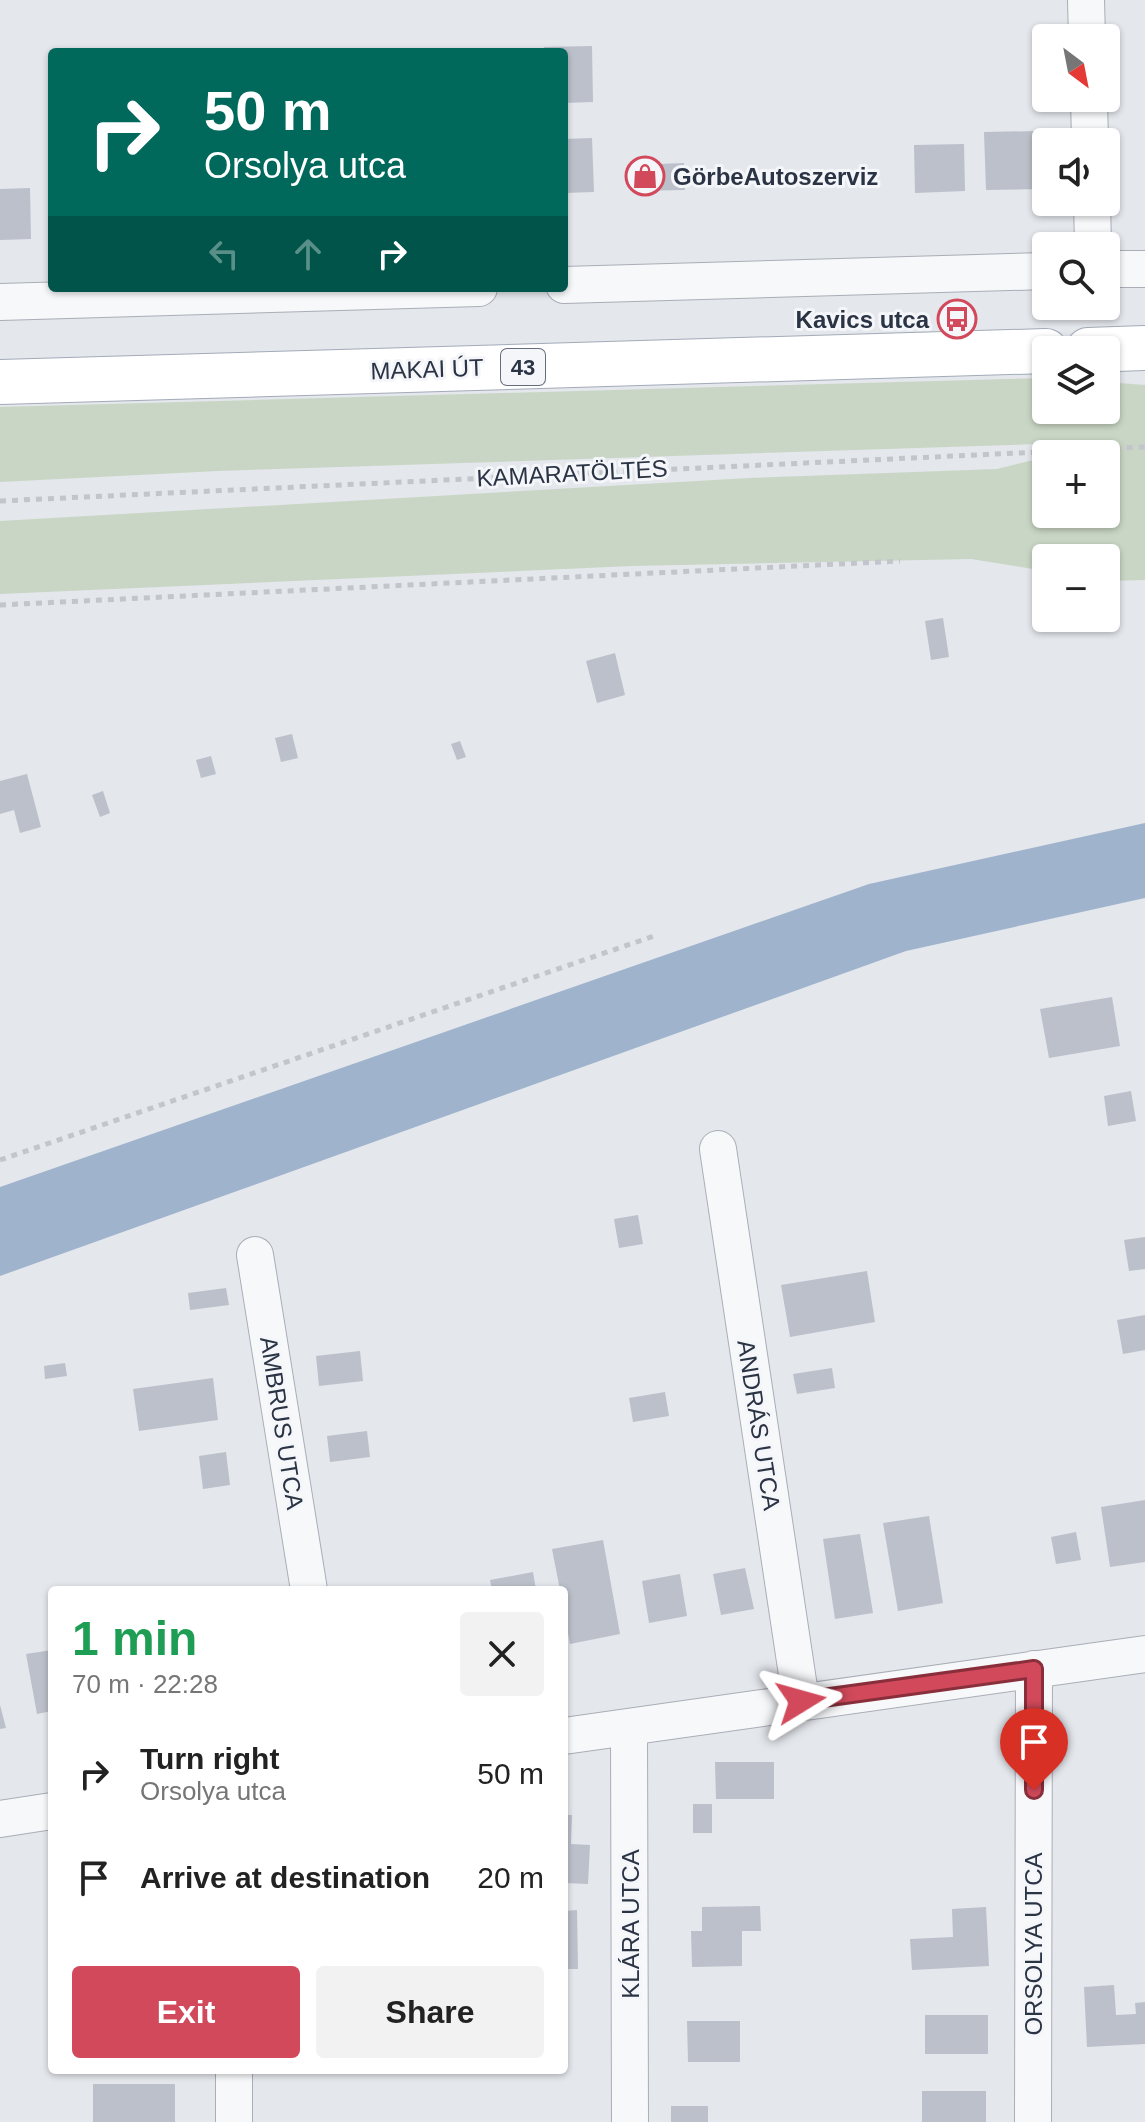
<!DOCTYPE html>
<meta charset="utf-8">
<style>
body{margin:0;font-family:Arial,sans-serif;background:#f2f2f2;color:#222;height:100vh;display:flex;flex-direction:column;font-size:30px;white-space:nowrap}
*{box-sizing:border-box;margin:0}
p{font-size:26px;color:#767676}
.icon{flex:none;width:44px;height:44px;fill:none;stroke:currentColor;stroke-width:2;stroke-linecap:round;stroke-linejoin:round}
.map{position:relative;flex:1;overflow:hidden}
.side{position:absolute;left:48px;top:1586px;width:520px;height:488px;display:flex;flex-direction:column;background:#fff;border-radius:8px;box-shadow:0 2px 6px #0004}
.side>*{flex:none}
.guide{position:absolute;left:48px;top:48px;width:520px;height:244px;border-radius:8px;box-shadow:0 2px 6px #0004;background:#00695c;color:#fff;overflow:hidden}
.needle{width:52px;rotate:148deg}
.controls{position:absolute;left:1032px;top:24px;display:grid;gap:16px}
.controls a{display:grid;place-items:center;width:88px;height:88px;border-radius:8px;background:#fff;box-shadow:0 2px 6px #0004;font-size:40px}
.pin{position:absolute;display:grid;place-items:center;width:68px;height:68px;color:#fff;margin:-82px -34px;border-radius:50% 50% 50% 0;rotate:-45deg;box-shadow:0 0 8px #0007}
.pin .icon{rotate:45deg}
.me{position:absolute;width:88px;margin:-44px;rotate:82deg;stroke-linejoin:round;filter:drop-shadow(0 0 6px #0008)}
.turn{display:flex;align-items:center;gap:28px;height:168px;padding:0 24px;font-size:36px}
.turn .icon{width:104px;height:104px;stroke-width:2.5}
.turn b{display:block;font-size:56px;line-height:68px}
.lanes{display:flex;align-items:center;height:76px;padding:0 24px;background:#0003;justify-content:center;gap:40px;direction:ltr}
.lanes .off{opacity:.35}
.round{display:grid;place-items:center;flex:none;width:84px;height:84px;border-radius:8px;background:#f2f2f2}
.summary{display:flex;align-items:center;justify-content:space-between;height:136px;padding:0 24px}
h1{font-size:48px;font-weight:700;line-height:60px;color:#1e9e55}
.cta{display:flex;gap:16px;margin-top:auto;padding:16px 24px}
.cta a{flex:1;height:92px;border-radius:8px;background:#d1495b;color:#fff;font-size:32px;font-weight:700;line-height:92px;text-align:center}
.cta a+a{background:#f2f2f2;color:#222}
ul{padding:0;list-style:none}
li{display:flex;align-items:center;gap:24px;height:104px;padding:0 24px}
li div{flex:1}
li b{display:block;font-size:30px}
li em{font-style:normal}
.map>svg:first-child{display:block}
.green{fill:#c9d6c5}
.water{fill:#9fb4cc}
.building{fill:#bbc0ca}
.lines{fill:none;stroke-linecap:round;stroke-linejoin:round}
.street-casing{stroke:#a9aeb7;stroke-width:38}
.primary-casing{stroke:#a3abb8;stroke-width:46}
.path{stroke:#c2c5cb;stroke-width:5;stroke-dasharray:6 6;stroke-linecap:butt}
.street{stroke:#f7f8fa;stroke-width:36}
.primary{stroke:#fff;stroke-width:44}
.route-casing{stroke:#882f3b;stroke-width:20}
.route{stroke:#d1495b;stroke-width:14}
.labels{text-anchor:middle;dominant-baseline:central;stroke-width:6;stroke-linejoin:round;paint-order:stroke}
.shield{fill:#f4f6f9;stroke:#676e7b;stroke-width:2}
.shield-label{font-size:22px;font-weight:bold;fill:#2b3445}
.poi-label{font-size:24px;font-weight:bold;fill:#2b3445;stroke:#f4f6f9;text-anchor:start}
.street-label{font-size:24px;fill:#2b3445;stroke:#f4f6f9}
</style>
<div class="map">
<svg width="1145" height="2122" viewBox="0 0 1145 2122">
<rect width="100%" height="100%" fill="#e4e7ec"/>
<path class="green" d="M1046,378V410H1106V382L1145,385V580L1106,581V558H1046V571L971,559L632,566L0,594V521L749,478L997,469L1046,457V514H1106V454H1057L1099,442L218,471L0,482V407Z"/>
<path class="water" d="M1145,823V898L906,951L0,1276V1187L869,884Z"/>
<path class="building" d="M592,46L593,102L564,103V52H544V47Z
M1038,131L1040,189L986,190L984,132Z
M592,138L594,192L564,193V139Z
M964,144L965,191L915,193L914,145Z
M684,163L685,190L633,191L632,165Z
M30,188L31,239L0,240V189Z
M943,618L949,657L931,660L925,621Z
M615,653L625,695L597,703L586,661Z
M292,734L298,758L281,762L275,738Z
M460,741L466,757L457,760L451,744Z
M211,756L216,774L201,778L196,760Z
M27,774L41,827L20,833L14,810L0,814V781Z
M103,791L110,813L100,817L92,795Z
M1112,997L1120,1046L1049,1058L1040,1009Z
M1131,1091L1136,1121L1108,1126L1104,1096Z
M638,1215L643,1244L619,1248L614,1219Z
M1145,1237V1269L1129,1271L1124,1240Z
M867,1271L875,1322L790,1337L781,1285Z
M226,1288L229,1305L190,1310L188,1293Z
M1145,1315V1350L1123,1354L1117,1320Z
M360,1351L363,1381L319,1386L316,1356Z
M65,1363L67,1376L45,1379L44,1366Z
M832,1368L835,1388L797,1394L793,1374Z
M213,1378L218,1420L139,1431L133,1389Z
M665,1392L669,1416L633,1422L629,1398Z
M367,1431L370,1457L330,1462L327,1436Z
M226,1452L230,1485L203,1489L199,1456Z
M1145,1500V1562L1110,1567L1101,1507Z
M929,1516L943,1603L898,1611L883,1523Z
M1076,1532L1081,1560L1056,1564L1051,1537Z
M860,1534L873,1613L835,1619L823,1539Z
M603,1540L620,1634L570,1644L564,1611V1590H560L552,1549Z
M745,1568L754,1609L721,1615L713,1574Z
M533,1572L536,1590H492L490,1580Z
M680,1574L687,1616L649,1623L642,1581Z
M52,1650V1711L37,1714L26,1654Z
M0,1705L6,1728L0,1729Z
M715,1762H774V1799H716Z
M693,1804H712V1833H693Z
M564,1815H572L571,1844L590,1845L588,1884L564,1883Z
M760,1906L761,1931H742V1966L692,1967L691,1931H702V1907Z
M986,1907L989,1966L912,1970L910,1939L953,1937L952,1909Z
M577,1910L578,1969H564V1911Z
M1114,1985L1116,2015L1136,2014L1135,2003L1145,2002V2044L1087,2047L1084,1987Z
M925,2015H988V2054H925Z
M687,2021H740V2062H688Z
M93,2084H175V2122H93Z
M922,2091H986V2122H922Z
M671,2106H708V2122H671Z"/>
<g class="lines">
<g class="street-casing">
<path id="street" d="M1086,0L1087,38
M1089,98L1090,142
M1092,202L1093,246
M1106,269H1145
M564,285L1046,271
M0,302L479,288
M718,1149L801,1701
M255,1255L309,1590
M629,1727L630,2122
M564,1736L1145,1654
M0,1819L52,1811
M234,2122V2070
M1033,2122L1034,1669"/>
</g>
<g class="primary-casing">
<path id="primary" d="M1088,350L1145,348
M0,382L1046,351"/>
</g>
<path class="path" d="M1066,306L1067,316
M0,501L1145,447
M0,605L900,561
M0,1160L654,936"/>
<use href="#street" class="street"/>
<use href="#primary" class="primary"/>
</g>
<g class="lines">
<g class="route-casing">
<path id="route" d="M801,1701L1034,1669V1790"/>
</g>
<use href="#route" class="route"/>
</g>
<defs>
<g id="shop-ring" transform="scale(2)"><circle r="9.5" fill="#f4f6f9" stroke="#d1495b" stroke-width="1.5"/><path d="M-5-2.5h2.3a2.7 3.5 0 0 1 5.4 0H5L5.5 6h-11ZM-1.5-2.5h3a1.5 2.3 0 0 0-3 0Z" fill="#d1495b"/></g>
<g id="bus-ring" transform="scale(2)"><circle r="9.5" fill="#f4f6f9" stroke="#d1495b" stroke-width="1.5"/><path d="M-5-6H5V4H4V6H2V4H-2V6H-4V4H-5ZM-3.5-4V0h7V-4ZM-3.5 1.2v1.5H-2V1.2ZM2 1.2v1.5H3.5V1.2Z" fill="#d1495b"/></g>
</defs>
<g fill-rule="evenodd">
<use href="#shop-ring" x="645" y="176"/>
<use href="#bus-ring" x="957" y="319"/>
</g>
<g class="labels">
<rect class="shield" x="501" y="349" width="44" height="36" rx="6"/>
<g class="shield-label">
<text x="523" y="367">43</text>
</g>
<g class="poi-label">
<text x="673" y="176">GörbeAutoszerviz</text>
<text x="929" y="319" text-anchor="end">Kavics utca</text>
</g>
<g class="street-label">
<text transform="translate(427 369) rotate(-2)">MAKAI ÚT</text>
<text transform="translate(572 473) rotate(-3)">KAMARATÖLTÉS</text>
<text transform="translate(282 1423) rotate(81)">AMBRUS UTCA</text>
<text transform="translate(759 1425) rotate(81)">ANDRÁS UTCA</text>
<text transform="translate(630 1924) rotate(-90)">KLÁRA UTCA</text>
<text transform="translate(1033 1944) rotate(-90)">ORSOLYA UTCA</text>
</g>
</g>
</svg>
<div class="controls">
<a><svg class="needle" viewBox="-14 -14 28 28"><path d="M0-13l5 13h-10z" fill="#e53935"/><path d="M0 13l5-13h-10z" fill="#767676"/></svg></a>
<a><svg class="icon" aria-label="sound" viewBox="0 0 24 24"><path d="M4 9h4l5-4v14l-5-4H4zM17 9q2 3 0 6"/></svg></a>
<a><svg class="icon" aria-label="search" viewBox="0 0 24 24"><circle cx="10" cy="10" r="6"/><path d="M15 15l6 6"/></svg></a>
<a><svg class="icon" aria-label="layers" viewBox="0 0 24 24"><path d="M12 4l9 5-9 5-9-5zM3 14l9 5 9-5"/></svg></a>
<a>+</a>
<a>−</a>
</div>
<div class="pin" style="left:1034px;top:1790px;background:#d93025"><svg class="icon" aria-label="arrive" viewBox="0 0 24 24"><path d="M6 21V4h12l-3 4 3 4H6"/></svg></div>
<svg class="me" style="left:801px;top:1701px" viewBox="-20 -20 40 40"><path d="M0-17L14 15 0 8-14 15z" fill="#d1495b" stroke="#fff" stroke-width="4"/></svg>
<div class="guide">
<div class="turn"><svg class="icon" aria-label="right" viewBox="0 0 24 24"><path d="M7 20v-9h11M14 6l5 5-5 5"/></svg><div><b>50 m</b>Orsolya utca</div></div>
<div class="lanes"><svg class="icon off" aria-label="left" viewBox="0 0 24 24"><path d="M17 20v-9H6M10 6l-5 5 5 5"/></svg><svg class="icon off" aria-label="ahead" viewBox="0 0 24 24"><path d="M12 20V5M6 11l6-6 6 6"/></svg><svg class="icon" aria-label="right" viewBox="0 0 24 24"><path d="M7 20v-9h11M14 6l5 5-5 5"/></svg></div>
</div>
<section class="side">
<div class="summary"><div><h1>1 min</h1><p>70 m · 22:28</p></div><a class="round"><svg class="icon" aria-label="close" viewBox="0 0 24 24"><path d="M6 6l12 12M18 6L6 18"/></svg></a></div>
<ul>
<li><svg class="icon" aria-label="right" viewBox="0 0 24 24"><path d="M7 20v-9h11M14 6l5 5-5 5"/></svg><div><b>Turn right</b><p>Orsolya utca</p></div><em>50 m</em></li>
<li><svg class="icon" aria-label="arrive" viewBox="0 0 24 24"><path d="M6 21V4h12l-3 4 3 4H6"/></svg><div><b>Arrive at destination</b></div><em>20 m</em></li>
</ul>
<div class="cta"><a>Exit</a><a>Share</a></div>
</section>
</div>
